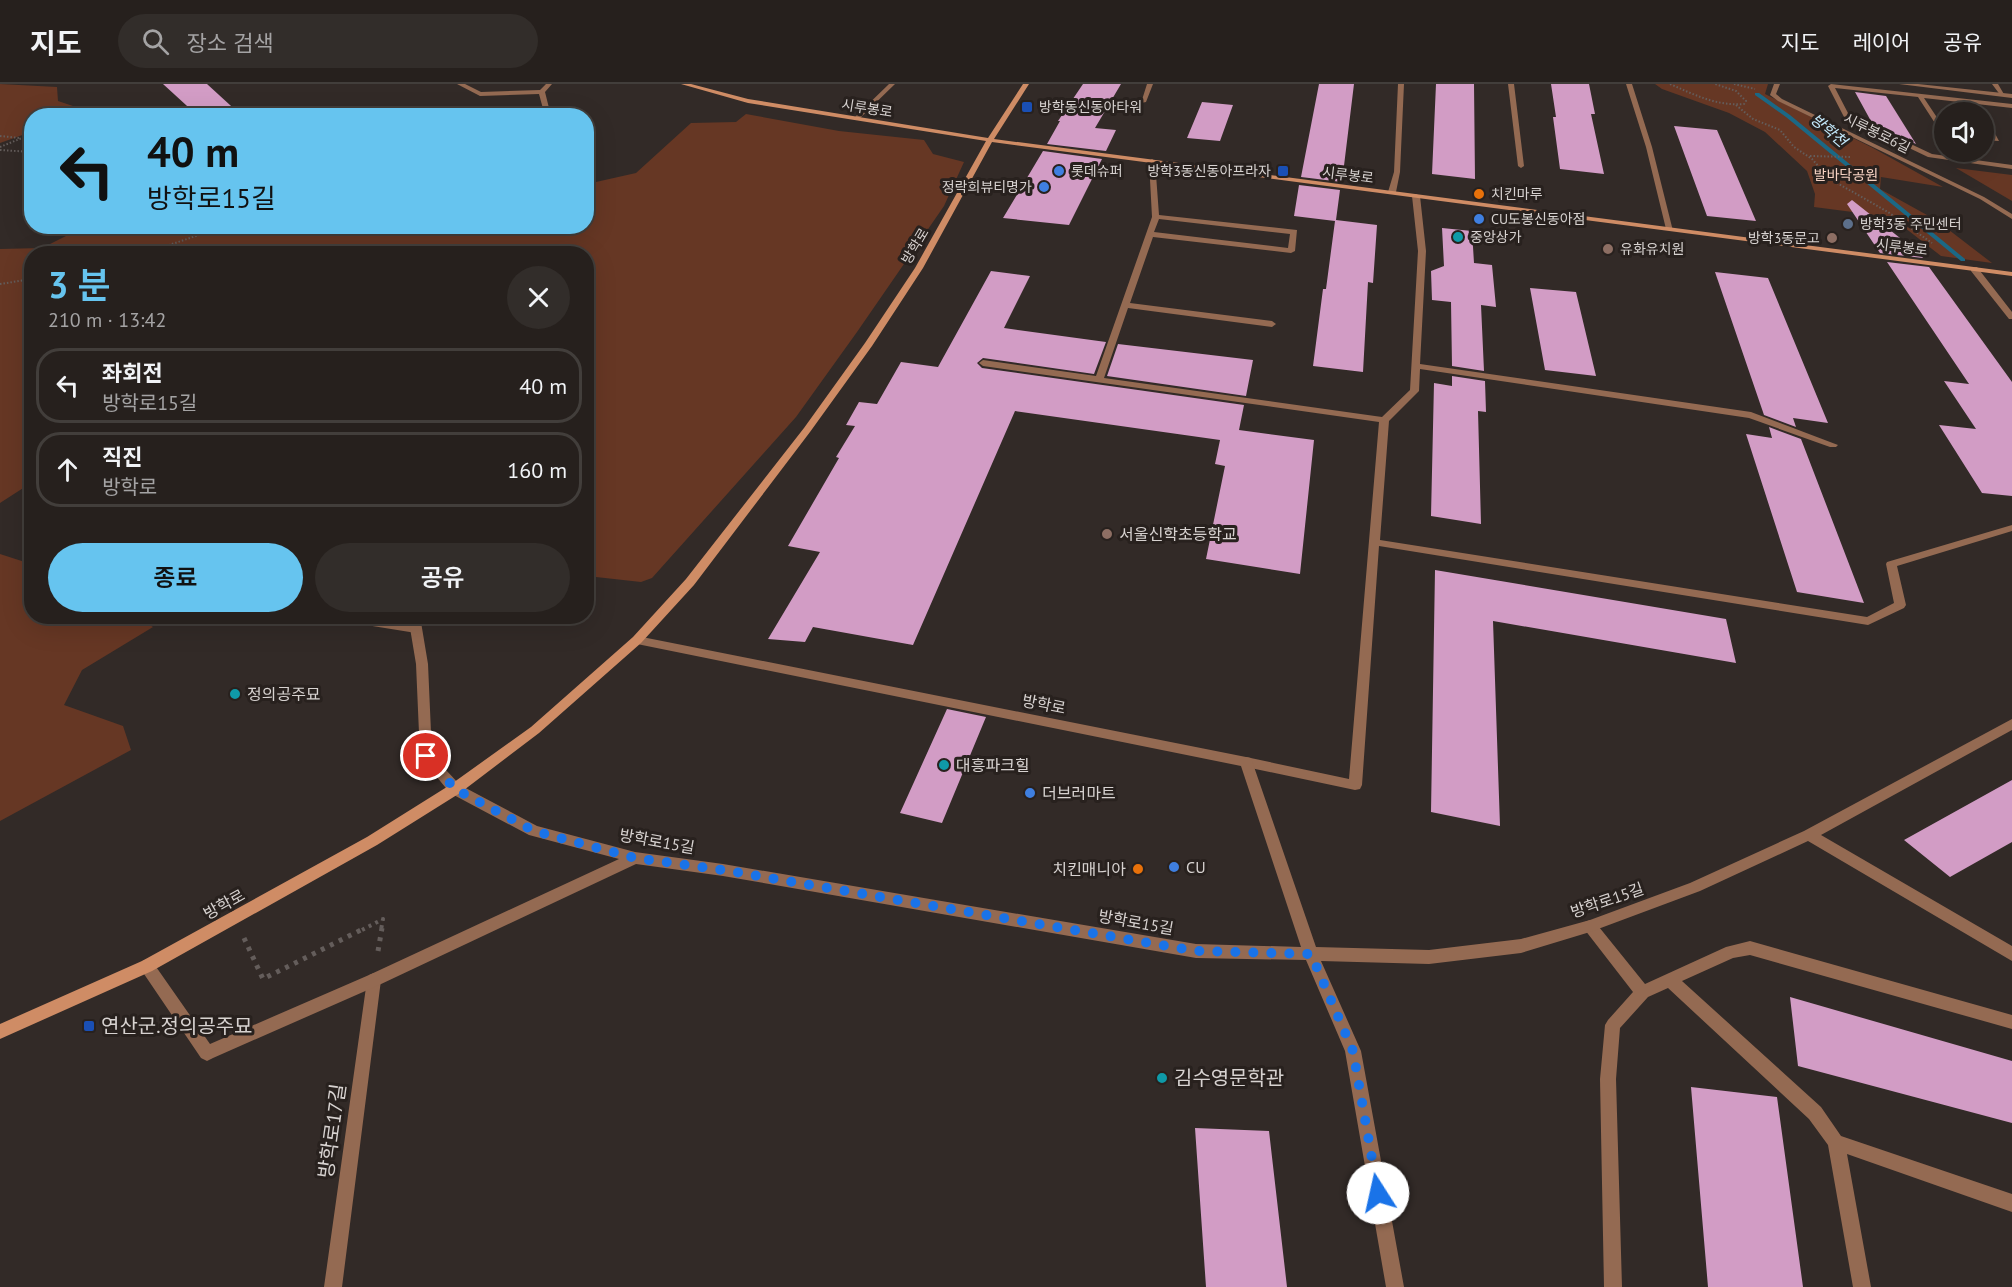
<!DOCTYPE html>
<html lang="ko">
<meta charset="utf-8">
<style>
body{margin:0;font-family:"PT Sans","Noto Sans KR",sans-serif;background:#322d2a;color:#f1f3f6;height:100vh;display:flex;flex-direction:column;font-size:22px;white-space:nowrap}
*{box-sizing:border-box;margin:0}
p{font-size:20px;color:#a4a3a4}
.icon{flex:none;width:33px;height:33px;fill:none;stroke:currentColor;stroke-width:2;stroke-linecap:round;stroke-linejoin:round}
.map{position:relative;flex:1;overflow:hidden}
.side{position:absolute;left:24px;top:162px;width:570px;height:378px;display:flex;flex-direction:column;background:#26201d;border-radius:24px;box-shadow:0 6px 24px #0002,0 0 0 2px #423e3b}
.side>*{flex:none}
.banner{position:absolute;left:24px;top:24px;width:570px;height:126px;border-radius:24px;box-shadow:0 6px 24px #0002,0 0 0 2px #423e3b;background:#66c4ef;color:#111;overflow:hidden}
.buttons{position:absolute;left:1934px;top:18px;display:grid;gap:12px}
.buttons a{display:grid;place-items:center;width:60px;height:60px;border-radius:50%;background:#26201d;box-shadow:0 6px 24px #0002,0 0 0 2px #423e3b;font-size:30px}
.pin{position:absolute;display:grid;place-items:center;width:51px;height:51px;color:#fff;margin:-26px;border:3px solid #fff;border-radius:50%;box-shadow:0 2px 6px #0007}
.me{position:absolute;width:66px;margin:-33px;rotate:350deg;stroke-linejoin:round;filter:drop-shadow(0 0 4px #0008)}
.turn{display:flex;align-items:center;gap:21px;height:126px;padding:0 24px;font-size:27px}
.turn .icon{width:78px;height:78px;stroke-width:2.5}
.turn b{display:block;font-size:42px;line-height:51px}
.round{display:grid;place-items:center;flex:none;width:63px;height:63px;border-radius:32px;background:#322d2a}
.headline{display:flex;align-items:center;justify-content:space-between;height:102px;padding:0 24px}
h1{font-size:36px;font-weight:600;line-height:45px;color:#66c4ef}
.action{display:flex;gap:12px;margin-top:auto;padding:12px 24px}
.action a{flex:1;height:69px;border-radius:36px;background:#66c4ef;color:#111;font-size:24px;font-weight:600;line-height:69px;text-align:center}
.action a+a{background:#322d2a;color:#f1f3f6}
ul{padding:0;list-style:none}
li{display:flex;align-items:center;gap:18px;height:75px;margin:0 12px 9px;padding:0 12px;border:3px solid #423e3b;border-radius:24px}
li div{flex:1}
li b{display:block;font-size:22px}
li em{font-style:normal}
header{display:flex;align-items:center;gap:36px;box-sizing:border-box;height:84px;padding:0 30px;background:#26201d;border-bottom:2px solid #423e3b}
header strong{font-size:28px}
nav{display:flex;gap:33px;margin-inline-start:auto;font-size:21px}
.search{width:420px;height:54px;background:#322d2a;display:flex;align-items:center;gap:15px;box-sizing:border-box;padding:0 21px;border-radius:33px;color:#a4a3a4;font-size:22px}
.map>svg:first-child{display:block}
.green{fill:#663724}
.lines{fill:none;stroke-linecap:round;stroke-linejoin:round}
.stream{fill:#1b6885;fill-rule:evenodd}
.building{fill:#d29cc5}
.path-far2{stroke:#645d5b;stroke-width:2;stroke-dasharray:1.5 2;stroke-linecap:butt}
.path-far1{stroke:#645d5b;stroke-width:4;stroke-dasharray:3 4.5;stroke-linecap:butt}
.path{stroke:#645d5b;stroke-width:5;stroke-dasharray:4 6;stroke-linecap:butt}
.lane{fill:#946a52;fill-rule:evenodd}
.street{fill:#946a52;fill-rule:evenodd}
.secondary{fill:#cf8c65;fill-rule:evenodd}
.route{stroke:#1a73e8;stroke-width:10;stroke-dasharray:0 18}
.transit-dot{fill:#1a4fb4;stroke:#28211e;stroke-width:2}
.shop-dot{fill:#3f7fe0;stroke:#28211e;stroke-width:2}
.food-dot{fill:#e8710a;stroke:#28211e;stroke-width:2}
.service-dot{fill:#5c6f8a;stroke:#28211e;stroke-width:2}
.culture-dot{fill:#0f9aa8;stroke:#28211e;stroke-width:2}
.education-dot{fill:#8d6e63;stroke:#28211e;stroke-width:2}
.labels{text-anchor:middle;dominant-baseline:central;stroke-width:6;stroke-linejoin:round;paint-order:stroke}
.far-poi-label{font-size:14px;fill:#d7d2d0;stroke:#28211e;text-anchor:start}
.far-street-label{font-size:14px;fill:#d7d2d0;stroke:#28211e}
.far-park-label{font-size:14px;fill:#f5d1c2;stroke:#28211e}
.far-water-label{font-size:15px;font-style:italic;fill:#c4eafc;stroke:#28211e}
.poi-label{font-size:16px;fill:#d7d2d0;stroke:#28211e;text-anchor:start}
.street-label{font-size:16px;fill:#d7d2d0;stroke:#28211e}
.near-poi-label{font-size:20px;fill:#d7d2d0;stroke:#28211e;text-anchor:start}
.near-street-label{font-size:20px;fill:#d7d2d0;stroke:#28211e}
</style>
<header>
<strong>지도</strong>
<div class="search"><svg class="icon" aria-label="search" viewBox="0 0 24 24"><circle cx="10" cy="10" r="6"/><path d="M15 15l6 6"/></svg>장소 검색</div>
<nav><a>지도</a><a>레이어</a><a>공유</a></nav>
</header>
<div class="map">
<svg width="2012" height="1203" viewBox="0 0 2012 1203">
<rect width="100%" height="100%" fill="#322a27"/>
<path class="green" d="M0,0L57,3L58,17L85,26L78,31L32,32L31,48L0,59Z
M1655,0H1768L1765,10L1873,64L1943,103L1881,93L1880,105L1936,136L1992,179L1941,172L1891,133L1814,123L1815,110L1807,87L1765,48L1729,29L1662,5Z
M746,30L839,47L924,56L933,70L964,78L944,122L857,248L796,333L652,494L641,498L587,492L586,170H32L31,399L0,419V165L42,164L86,142H586L587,100L636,89L691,39L736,38Z
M1956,84L2012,91V117Z
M0,470L31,480L32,532L138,533L153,543L82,586L64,621L123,642L131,666L0,737Z"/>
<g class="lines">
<path class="stream" d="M1755,9H1759L1790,31L1965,175V177H1961L1786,33L1755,11Z"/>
</g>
<path class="building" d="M163,0H207L242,32H198Z
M1083,0H1121L1095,44L1116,46L1106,67L1047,60L1060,37H1058Z
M1319,0H1354L1342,98L1301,93Z
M1436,0H1474L1475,95L1432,90Z
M1551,0H1589L1595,30H1591L1604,90L1560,85L1553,33H1556Z
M1855,8L1886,12L1916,60L1872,39Z
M1202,18L1233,21L1220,57L1187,54Z
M1674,42L1717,46L1756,137L1707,132Z
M1043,67L1102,75L1069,141L1003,134Z
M1299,101L1340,106L1336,136L1377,141L1373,199L1368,198L1363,288L1313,282L1323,205H1326L1335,137L1294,132Z
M1852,116L1919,169L1923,174L1880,169L1847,120Z
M1442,144L1472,147L1474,179L1492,181L1496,223L1481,221L1484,287L1452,282L1451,218L1432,216L1431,187L1444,182Z
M1887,178L1929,183L2012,298V412L1982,409L1939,341L1976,345L1944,297L1969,300Z
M991,187L1030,192L1004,244L1106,258L1094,290L983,274L977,279L982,284L1244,321L1239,346L1314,356L1300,490L1206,475L1225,382L1215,380L1220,356L1015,327L913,561L813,543L805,558L768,555L820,468L788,462L839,374L836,373L855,342L846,341L859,318L877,320L901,278L938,283Z
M1715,188L1768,194L1828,339L1793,334L1796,343L1764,331Z
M1530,204L1576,208L1596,292L1545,286Z
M1118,260L1253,276L1246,312L1107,292Z
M1452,292L1485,297L1486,328L1478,327L1481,440L1431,432L1434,299L1452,302Z
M1769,343L1801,355L1864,519L1797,508L1746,350L1772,354Z
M1435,486L1726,535L1736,579L1493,537L1500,742L1431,728Z
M947,625L986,633L942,739L900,729Z
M2012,696V758L1950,793L1904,756Z
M1790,913L2012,977V1039L1798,982Z
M1691,1003L1777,1013L1803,1203H1708Z
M1195,1044L1269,1047L1287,1203H1206Z"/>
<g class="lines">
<path class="path-far2" d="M1670,0C1695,11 1716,22 1744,20L1746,17L1736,7L1715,0
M1734,0L1755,5
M1736,21L1753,35L1780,46L1794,63L1812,75L1830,95L1888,128L1932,159
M0,52L20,54
M0,63L22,54
M0,66L32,68
M1810,72L1851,73
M142,170L226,142
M0,200L32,195"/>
<path class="path-far1" d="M362,846L383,835L381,846"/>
<path class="path" d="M244,854L263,895L365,844
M378,867L382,844"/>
<path class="lane" d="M1147,0H1153L1146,18L1141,19Z
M1398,0H1404L1400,88L1396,108L1392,110L1388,108L1394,88Z
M1508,0H1514L1524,82L1521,84L1518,82Z
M1626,0H1632L1652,63L1673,147L1666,145L1646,63Z
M1831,0L2012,20V24L1924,14L1944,44V51L1942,50L1918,13L1835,4L1849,31L1932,70L2012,81V85L1928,73L1844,33L1828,2Z
M1992,0H1998L2005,12H2001Z
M1983,31L1986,33L1999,57L1983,56V52L1992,53L1983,38Z
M1152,75L1155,77L1159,131L1297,146L1295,167L1291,169L1153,153L1130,219L1272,237L1276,240L1272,243L1128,224L1104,294L1382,333L1410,306L1418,167L1412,112L1416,110L1420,112L1426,167L1420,280L1751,328L1838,361L1836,363H1830L1749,334L1420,285L1419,307L1389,337L1380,456L1867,533L1894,519L1886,480L1887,478L2012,441V447L1897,482L1906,521L1904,524L1868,541L1379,462L1362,701L1360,705L1355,706L1241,682L1240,678L1241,674L1246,673L1349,695L1379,338L983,282L979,279L983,276L1096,292L1152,133L1149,77ZM1159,135L1290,150L1288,164L1154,148Z
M1971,183H1977L2012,228V235H2009L1971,187Z
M330,532H363L416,541L422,545L416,549L335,536Z
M1590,836L1595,838L1645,900L1726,863L1750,857L2012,931V945L1750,871L1733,874L1682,897L1821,1023L1841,1052L2012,1110V1128L1847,1070L1871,1203H1853L1828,1061L1809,1035L1668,904L1648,913L1620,944L1616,995L1622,1203H1604L1600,995L1605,941L1608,936L1633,908L1585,846L1583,842L1585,838Z
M374,889L379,891L381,896L342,1203H324L367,896L369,891Z"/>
<path class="street" d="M457,0H465L481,8L540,6L546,0H552L545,8L551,32H545L539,10L480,12Z
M889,0H895L858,36H854V34Z
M1774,0H1780L1776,10L1782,15L1984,113L2012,130V135L1980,115L1778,17L1770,11Z
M1899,0H1918L2012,10V14Z
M408,532H420L428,580L432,671L460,701L537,742L635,768L723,780L1196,860L1301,863L1241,682L637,560L631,556L637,552L1251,674L1316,863L1429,866L1521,855L1590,836L1690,799L1804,747L2012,635V646L1821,751L2012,862V877L1808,757L1700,807L1590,848L1521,869L1429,880L1321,877L1361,967L1404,1203H1386L1345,967L1306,876L1196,874L723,792L636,780L379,901L213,974L207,977L201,974L142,887L140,882L142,877L147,875L152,877L210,960L369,891L619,775L529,751L450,709L422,675L420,672L416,580Z"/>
<path class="secondary" d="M681,0H691L748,15L988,54L1023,0H1029L994,55L2012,188V192L992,58L923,184L872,262L810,348L694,501L641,559L539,649L460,709L377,761L152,887L0,955V940L142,877L367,753L450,701L531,643L633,553L686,495L804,344L865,259L915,184L986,57L748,19Z"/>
</g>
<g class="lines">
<path class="route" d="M426,672L455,705L534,747L635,774L723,786L1196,867L1311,870L1353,967L1378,1109"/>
</g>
<g class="transit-dot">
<rect x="1021" y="17" width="12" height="12" rx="3"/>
<rect x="1277" y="81" width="12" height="12" rx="3"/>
<rect x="83" y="936" width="12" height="12" rx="3"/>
</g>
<g class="shop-dot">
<circle cx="1059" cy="87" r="6"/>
<circle cx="1044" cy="103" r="6"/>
<circle cx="1479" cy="135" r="6"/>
<circle cx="1030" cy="709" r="6"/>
<circle cx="1174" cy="783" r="6"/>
</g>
<g class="food-dot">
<circle cx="1479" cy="110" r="6"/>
<circle cx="1138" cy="785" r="6"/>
</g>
<circle class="service-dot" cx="1848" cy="140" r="6"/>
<g class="culture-dot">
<circle cx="1458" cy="153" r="6"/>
<circle cx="235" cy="610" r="6"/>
<circle cx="944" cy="681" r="6"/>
<circle cx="1162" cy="994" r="6"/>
</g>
<g class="education-dot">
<circle cx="1832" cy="154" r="6"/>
<circle cx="1608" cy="165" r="6"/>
<circle cx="1107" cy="450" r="6"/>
</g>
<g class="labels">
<g class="far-poi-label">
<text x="1039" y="23">방학동신동아타워</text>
<text x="1071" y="87">롯데슈퍼</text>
<text x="1271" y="87" text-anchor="end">방학3동신동아프라자</text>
<text x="1032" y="103" text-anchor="end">정락희뷰티명가</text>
<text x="1491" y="110">치킨마루</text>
<text x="1491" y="135">CU도봉신동아점</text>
<text x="1860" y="140">방학3동 주민센터</text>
<text x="1470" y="153">중앙상가</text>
<text x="1820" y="154" text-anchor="end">방학3동문고</text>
<text x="1620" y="165">유화유치원</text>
</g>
<g class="far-street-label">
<text transform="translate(867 24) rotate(9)">시루봉로</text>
<text transform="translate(1877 49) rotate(26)">시루봉로6길</text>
<text transform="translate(1348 91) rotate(7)">시루봉로</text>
<text transform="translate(915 162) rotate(-59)">방학로</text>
<text transform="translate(1902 163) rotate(7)">시루봉로</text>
</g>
<g class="far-park-label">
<text x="1846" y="91">발바닥공원</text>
</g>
<g class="far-water-label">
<text transform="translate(1829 46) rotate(40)">방학천</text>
</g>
<g class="poi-label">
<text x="1119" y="450">서울신학초등학교</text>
<text x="247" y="610">정의공주묘</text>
<text x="956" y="681">대흥파크힐</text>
<text x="1042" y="709">더브러마트</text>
<text x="1186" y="783">CU</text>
<text x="1126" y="785" text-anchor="end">치킨매니아</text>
</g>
<g class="street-label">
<text transform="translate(1044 620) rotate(11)">방학로</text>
<text transform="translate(657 757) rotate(10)">방학로15길</text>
<text transform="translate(1607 816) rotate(-19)">방학로15길</text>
<text transform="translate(224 820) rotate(-29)">방학로</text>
<text transform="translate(1136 838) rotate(10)">방학로15길</text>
</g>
<g class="near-poi-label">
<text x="101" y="942">연산군.정의공주묘</text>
<text x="1174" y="994">김수영문학관</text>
</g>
<g class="near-street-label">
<text transform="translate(332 1047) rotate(-82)">방학로17길</text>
</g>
</g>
</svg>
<div class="buttons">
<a><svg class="icon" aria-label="sound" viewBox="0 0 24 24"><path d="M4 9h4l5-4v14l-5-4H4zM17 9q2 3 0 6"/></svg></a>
</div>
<div class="pin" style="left:426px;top:672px;background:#d93025"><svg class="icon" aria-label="arrive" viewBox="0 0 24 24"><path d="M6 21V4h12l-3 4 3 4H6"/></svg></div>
<svg class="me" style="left:1378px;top:1109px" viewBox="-20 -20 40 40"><circle r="19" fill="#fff"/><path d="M0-13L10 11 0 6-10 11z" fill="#1a73e8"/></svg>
<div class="banner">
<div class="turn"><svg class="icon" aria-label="left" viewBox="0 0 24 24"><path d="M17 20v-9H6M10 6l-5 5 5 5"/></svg><div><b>40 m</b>방학로15길</div></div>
</div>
<section class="side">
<div class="headline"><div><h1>3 분</h1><p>210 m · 13:42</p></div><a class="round"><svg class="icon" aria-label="close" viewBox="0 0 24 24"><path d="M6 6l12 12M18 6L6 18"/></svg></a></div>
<ul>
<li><svg class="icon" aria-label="left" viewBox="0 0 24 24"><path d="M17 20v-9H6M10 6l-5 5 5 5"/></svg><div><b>좌회전</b><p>방학로15길</p></div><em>40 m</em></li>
<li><svg class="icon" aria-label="ahead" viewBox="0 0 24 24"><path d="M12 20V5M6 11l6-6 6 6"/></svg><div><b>직진</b><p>방학로</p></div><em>160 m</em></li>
</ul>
<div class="action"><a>종료</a><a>공유</a></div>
</section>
</div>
